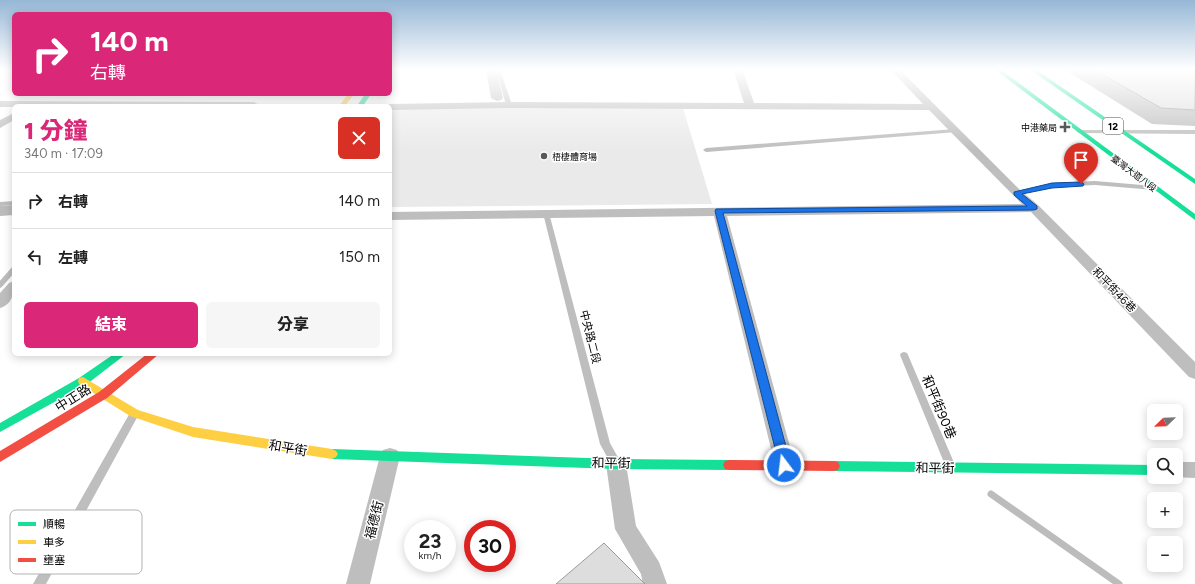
<!DOCTYPE html>
<html lang="zh-TW">
<meta charset="utf-8">
<style>
body{margin:0;font-family:Figtree,"Noto Sans TC",sans-serif;background:#f6f6f6;color:#222;height:100vh;display:flex;flex-direction:column;font-size:15px;white-space:nowrap}
*{box-sizing:border-box;margin:0}
p{font-size:13px;color:#767676}
.icon{flex:none;width:22px;height:22px;fill:none;stroke:currentColor;stroke-width:2;stroke-linecap:round;stroke-linejoin:round}
.map{position:relative;flex:1;overflow:hidden}
.drawer{position:absolute;left:12px;top:104px;width:380px;height:252px;display:flex;flex-direction:column;background:#fff;border-radius:6px;box-shadow:0 2px 10px #0003}
.drawer>*{flex:none}
.banner{position:absolute;left:12px;top:12px;width:380px;height:84px;border-radius:6px;box-shadow:0 2px 10px #0003;background:#db2777;color:#fff;overflow:hidden}
.needle{width:26px;rotate:247deg}
.buttons{position:absolute;left:1147px;top:404px;display:grid;gap:8px}
.buttons a{display:grid;place-items:center;width:36px;height:36px;border-radius:6px;background:#fff;box-shadow:0 2px 10px #0003;font-size:20px}
.speed{position:absolute;left:404px;top:520px;display:flex;gap:8px;font-size:20px;font-weight:700;text-align:center}
.speed>*{display:grid;place-content:center;width:52px;height:52px;border-radius:50%;background:#fff;box-shadow:0 2px 10px #0003;line-height:1}
.speed small{font-size:10px;font-weight:400}
.speed .limit{border:6px solid #d22;background:#fff;color:#111}
.pin{position:absolute;display:grid;place-items:center;width:34px;height:34px;color:#fff;margin:-41px -17px;border-radius:50% 50% 50% 0;rotate:-45deg;box-shadow:0 0 4px #0007}
.pin .icon{rotate:45deg}
.me{position:absolute;width:44px;margin:-22px;rotate:345deg;stroke-linejoin:round;filter:drop-shadow(0 0 3px #0008)}
.turn{display:flex;align-items:center;gap:14px;height:84px;padding:0 12px;font-size:18px}
.turn .icon{width:52px;height:52px;stroke-width:2.5}
.turn b{display:block;font-size:28px;line-height:34px}
.round{display:grid;place-items:center;flex:none;width:42px;height:42px;border-radius:6px;background:#f6f6f6}
.headline{display:flex;align-items:center;justify-content:space-between;height:68px;padding:0 12px}
h1{font-size:24px;font-weight:800;line-height:30px;color:#db2777}
.button{display:flex;gap:8px;margin-top:auto;padding:8px 12px}
.button a{flex:1;height:46px;border-radius:6px;background:#db2777;color:#fff;font-size:16px;font-weight:800;line-height:46px;text-align:center}
.button a+a{background:#f6f6f6;color:#222}
ul{padding:0;list-style:none}
li{display:flex;align-items:center;gap:12px;height:56px;padding:0 12px;border-top:1px solid #e0e0e0}
li div{flex:1}
li b{display:block;font-size:15px}
li em{font-style:normal}
.map>svg:first-child{display:block}
.green{fill:#eaeaea}
.lines{fill:none;stroke-linecap:round;stroke-linejoin:round}
.stream-far1{stroke:#bcbcbc;stroke-width:5.5}
.stream{stroke:#bcbcbc;stroke-width:7}
.canal{fill:#bcbcbc;fill-rule:evenodd}
.lane{fill:#bebebe;fill-rule:evenodd}
.street{fill:#bebebe;fill-rule:evenodd}
.fast{fill:#16e098;fill-rule:evenodd}
.slow{fill:#ffcf43;fill-rule:evenodd}
.jam{fill:#f24e42;fill-rule:evenodd}
.wall{fill:#bebebe}
.building{fill:#ddd;stroke:#9b9b9b}
.route{fill:#1a73e8;stroke:#114b97}
.poi-dot{fill:#595959;stroke:#fff;stroke-width:1.5}
.labels{text-anchor:middle;dominant-baseline:central;stroke-width:3;stroke-linejoin:round;paint-order:stroke}
.far-poi-label{font-size:9px;fill:#000;stroke:#fff;text-anchor:end}
.far-street-label{font-size:9px;fill:#000;stroke:#fff}
.shield{fill:#fff;stroke:#4c4c4c;stroke-width:1}
.shield-label{font-size:10px;font-weight:bold;fill:#000}
.street-label{font-size:11px;fill:#000;stroke:#fff}
.near-street-label{font-size:13px;fill:#000;stroke:#fff}
.key{fill:#fff;stroke:#b2b2b2;stroke-width:1}
.key-label{font-size:11px;fill:#000}
</style>
<div class="map">
<svg width="1195" height="584" viewBox="0 0 1195 584">
<rect width="100%" height="100%" fill="#fff"/>
<path class="green" d="M390,108H683L712,204L390,207Z"/>
<g class="lines">
<path class="stream-far1" d="M0,285L14,269"/>
<path class="stream" d="M991,494L1119,584"/>
<path class="canal" d="M486,69H496L503,98L501,100L497,101L491,98Z
M14,205V215L0,216V206Z"/>
<path class="lane" d="M496,69H500L512,105L511,106L506,105Z
M955,129L958,131L957,132L706,152L703,150L706,148Z
M1077,130H1195V134L1079,133L1076,131Z
M1095,181L1154,186L1157,188L1154,190L1095,185L1052,187L1016,195L1013,193L1014,192L1052,183Z
M14,201V205L0,206V202Z
M546,211L549,213L610,443L620,461L619,464L615,465L611,464L600,444L543,213Z
M904,352L907,353L908,355L955,465L954,468L950,469L946,468L945,465L900,355L901,353Z
M134,410L137,411L139,414L46,584H33L131,411Z"/>
<path class="street" d="M733,69H742L754,103L923,104L890,69H899L1020,190L1038,205L1195,362V379L1189,377L1031,212L727,216L795,465L792,471L785,473L778,471L775,465L714,216L390,220V212L1022,204L929,110L509,108L390,110V106H386L390,104L509,102L744,103Z
M0,101L254,102L259,105L0,107Z
M14,113V120L0,128V120Z
M14,281C14,293 13,304 0,308V293L9,283Z
M390,448L397,450L400,456L370,584H346L380,456L383,450Z
M616,456L623,458L626,464L636,526L659,562L667,584H643L641,574L615,529L606,464L609,458Z
M1176,462H1195V478L1172,477H1176Z"/>
<path class="fast" d="M994,69H1000L1195,214V220Z
M1029,69H1035L1195,179V184Z
M365,94H371L363,106H357Z
M114,354H126L87,384L0,432V423L79,378Z
M332,449L616,459L729,460L733,461L735,465L733,469L729,470L616,469L332,459L328,457L326,454L328,451Z
M834,461L1154,465V475L834,471L830,470L828,466L830,462Z"/>
<path class="slow" d="M348,94H354L345,106H339Z
M83,377L138,410L193,427L332,449L336,451L338,454L336,457L332,459L193,437L130,416L79,384L78,381L79,378Z"/>
<path class="jam" d="M147,354H159L107,398L0,462V451L99,392Z
M729,460L834,461L838,462L840,466L838,470L834,471L729,470L725,469L723,465L725,461Z"/>
</g>
<path class="wall" d="M1068,70H1195V126L1152,124L1067,71Z"/>
<path class="building" d="M1095,70H1195V110L1161,108Z
M604,543L645,584H556Z"/>
<linearGradient id="sky" x2="0" y2="1"><stop stop-color="#96b7d6"/><stop offset="0.46" stop-color="#fff"/><stop offset="1" stop-color="#fff" stop-opacity="0"/></linearGradient>
<rect width="1195" height="151" fill="url(#sky)"/>
<path class="route" d="M1081,182L1084,184L1083,186L1052,188L1022,194L1037,206V209L1034,210L723,213L791,465L789,468L784,470L780,468L715,211L716,209L1027,206L1014,195V192L1052,183Z"/>
<g class="poi-dot">
<path d="M1063 121h4v4h4v4h-4v4h-4v-4h-4v-4h4z"/>
<circle cx="544" cy="156" r="4"/>
</g>
<g class="labels">
<g class="far-poi-label">
<text x="1057" y="127">中港藥局</text>
<text x="552" y="156" text-anchor="start">梧棲體育場</text>
</g>
<g class="far-street-label">
<text transform="translate(1134 173) rotate(37)">臺灣大道八段</text>
</g>
<rect class="shield" x="1103" y="118" width="20" height="16" rx="3"/>
<g class="shield-label">
<text x="1113" y="126">12</text>
</g>
<g class="street-label">
<text transform="translate(1114 290) rotate(46)">和平街46巷</text>
<text transform="translate(590 337) rotate(76)">中央路二段</text>
</g>
<g class="near-street-label">
<text transform="translate(73 398) rotate(-32)">中正路</text>
<text transform="translate(939 407) rotate(67)">和平街90巷</text>
<text transform="translate(288 448) rotate(10)">和平街</text>
<text transform="translate(611 463) rotate(1)">和平街</text>
<text transform="translate(935 468) rotate(1)">和平街</text>
<text transform="translate(374 520) rotate(-76)">福德街</text>
</g>
</g>
<rect x="10" y="510" width="132" height="64" rx="6" class="key"/>
<rect x="18" y="522" width="18" height="4" fill="#16e098"/>
<rect x="18" y="540" width="18" height="4" fill="#ffcf43"/>
<rect x="18" y="558" width="18" height="4" fill="#f24e42"/>
<g class="key-label">
<text x="43" y="528">順暢</text>
<text x="43" y="546">車多</text>
<text x="43" y="564">壅塞</text>
</g>
</svg>
<div class="buttons">
<a><svg class="needle" viewBox="-14 -14 28 28"><path d="M0-13l5 13h-10z" fill="#e53935"/><path d="M0 13l5-13h-10z" fill="#767676"/></svg></a>
<a><svg class="icon" aria-label="search" viewBox="0 0 24 24"><circle cx="10" cy="10" r="6"/><path d="M15 15l6 6"/></svg></a>
<a>+</a>
<a>−</a>
</div>
<div class="speed"><div>23<small>km/h</small></div><div class="limit">30</div></div>
<div class="pin" style="left:1081px;top:184px;background:#d93025"><svg class="icon" aria-label="arrive" viewBox="0 0 24 24"><path d="M6 21V4h12l-3 4 3 4H6"/></svg></div>
<svg class="me" style="left:784px;top:465px" viewBox="-20 -20 40 40"><circle r="17" fill="#1a73e8" stroke="#fff" stroke-width="3"/><path d="M0-11L8 9 0 5-8 9z" fill="#fff"/></svg>
<div class="banner">
<div class="turn"><svg class="icon" aria-label="right" viewBox="0 0 24 24"><path d="M7 20v-9h11M14 6l5 5-5 5"/></svg><div><b>140 m</b>右轉</div></div>
</div>
<section class="drawer">
<div class="headline"><div><h1>1 分鐘</h1><p>340 m · 17:09</p></div><a class="round" style="background:#d93025;color:#fff"><svg class="icon" aria-label="close" viewBox="0 0 24 24"><path d="M6 6l12 12M18 6L6 18"/></svg></a></div>
<ul>
<li><svg class="icon" aria-label="right" viewBox="0 0 24 24"><path d="M7 20v-9h11M14 6l5 5-5 5"/></svg><div><b>右轉</b></div><em>140 m</em></li>
<li><svg class="icon" aria-label="left" viewBox="0 0 24 24"><path d="M17 20v-9H6M10 6l-5 5 5 5"/></svg><div><b>左轉</b></div><em>150 m</em></li>
</ul>
<div class="button"><a>結束</a><a>分享</a></div>
</section>
</div>
